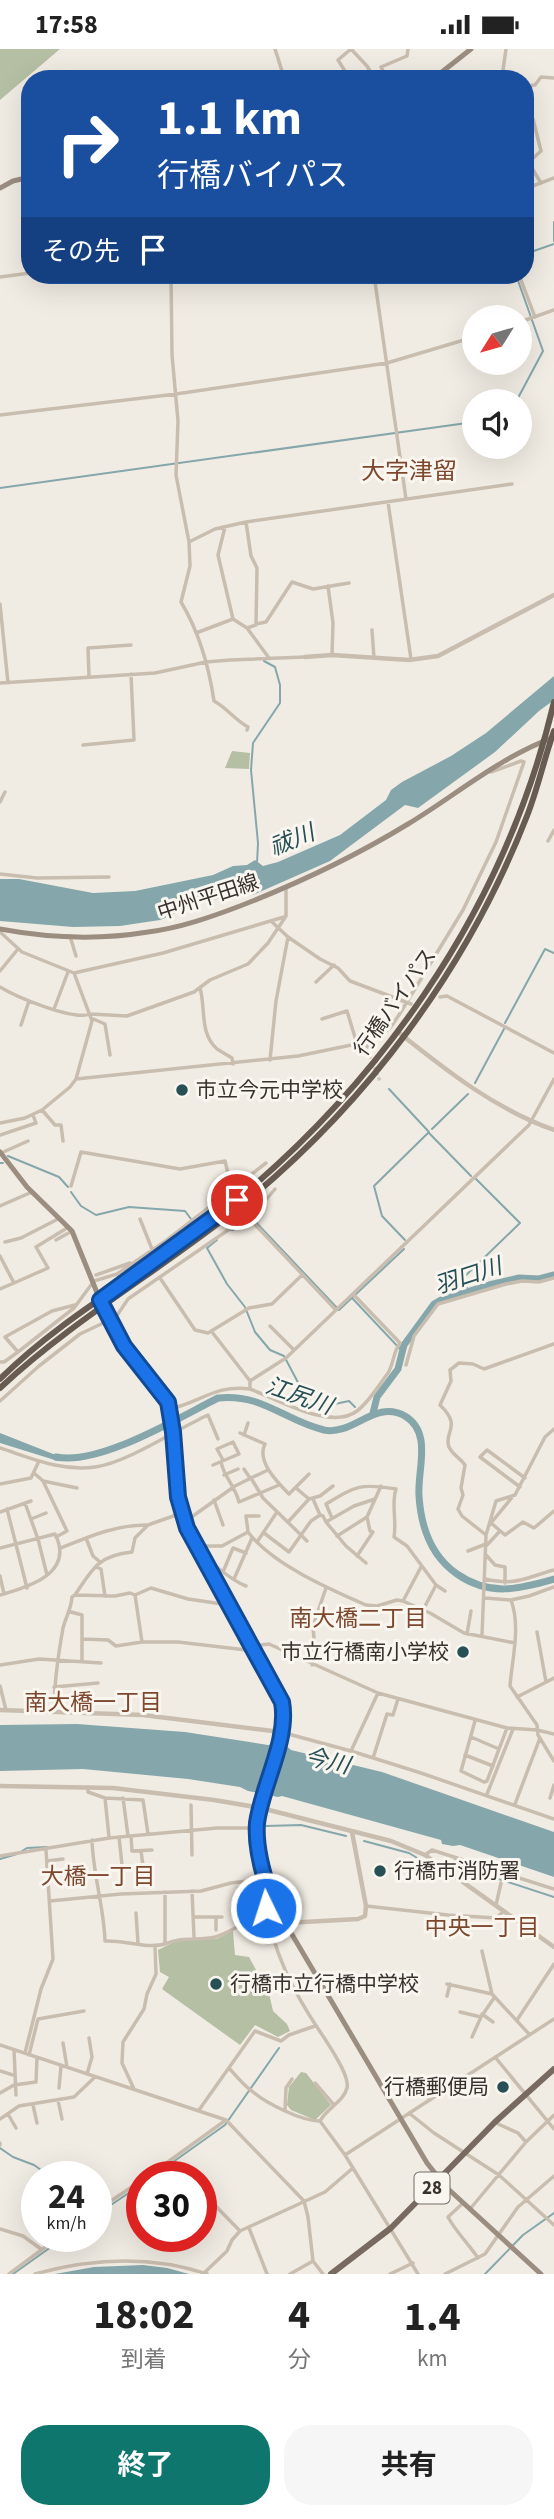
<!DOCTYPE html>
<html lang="ja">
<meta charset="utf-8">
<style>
body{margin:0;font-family:"Source Sans 3","Noto Sans JP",sans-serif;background:#f6f6f6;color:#222;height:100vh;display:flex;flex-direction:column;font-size:26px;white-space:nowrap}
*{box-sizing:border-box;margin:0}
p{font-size:23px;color:#767676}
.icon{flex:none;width:38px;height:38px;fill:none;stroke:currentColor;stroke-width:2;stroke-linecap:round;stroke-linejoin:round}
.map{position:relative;height:2225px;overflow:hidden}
.side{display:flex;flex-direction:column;background:#fff;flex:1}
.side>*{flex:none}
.banner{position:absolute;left:21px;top:21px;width:513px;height:214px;border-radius:28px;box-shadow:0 7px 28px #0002;background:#1a4fa0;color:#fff;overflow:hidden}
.needle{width:46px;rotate:233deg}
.fabs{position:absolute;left:462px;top:256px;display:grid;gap:14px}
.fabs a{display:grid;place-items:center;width:70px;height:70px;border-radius:50%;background:#fff;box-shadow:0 7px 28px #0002;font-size:35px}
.speed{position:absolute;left:21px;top:2112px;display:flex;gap:14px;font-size:35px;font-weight:700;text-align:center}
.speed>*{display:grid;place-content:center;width:91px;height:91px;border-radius:50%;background:#fff;box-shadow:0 7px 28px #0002;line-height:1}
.speed small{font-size:18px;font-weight:400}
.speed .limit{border:10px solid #d22;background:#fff;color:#111}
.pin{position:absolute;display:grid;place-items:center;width:60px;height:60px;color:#fff;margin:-30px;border:4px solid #fff;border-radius:50%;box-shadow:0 2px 7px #0007}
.me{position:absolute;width:77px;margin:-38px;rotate:356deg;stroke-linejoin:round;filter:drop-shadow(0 0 5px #0008)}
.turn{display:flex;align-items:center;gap:24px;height:147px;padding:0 21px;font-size:32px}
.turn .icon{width:91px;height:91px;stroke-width:2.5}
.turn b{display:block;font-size:49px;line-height:60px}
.then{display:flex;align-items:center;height:66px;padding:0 21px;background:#0003;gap:14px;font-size:26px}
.eta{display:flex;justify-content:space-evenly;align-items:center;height:119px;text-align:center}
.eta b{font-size:42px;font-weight:700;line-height:49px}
.cta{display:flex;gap:14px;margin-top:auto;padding:14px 21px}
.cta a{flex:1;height:80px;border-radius:28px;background:#0f766e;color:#fff;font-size:28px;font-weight:700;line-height:80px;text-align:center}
.cta a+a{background:#f6f6f6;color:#222}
.status{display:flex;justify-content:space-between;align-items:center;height:49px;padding:0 35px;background:#fff;direction:ltr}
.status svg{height:19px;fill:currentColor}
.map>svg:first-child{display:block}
.green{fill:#b4bfa4}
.water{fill:#85a7ab}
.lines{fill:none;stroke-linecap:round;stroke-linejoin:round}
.stream{stroke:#85a7ab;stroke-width:2}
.river{stroke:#85a7ab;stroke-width:7}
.minor-tunnel{stroke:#ccc7bf;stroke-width:3.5;stroke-dasharray:3.5 2;stroke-linecap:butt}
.minor{stroke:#c9bdaf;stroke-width:3.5}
.tertiary{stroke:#c9bdaf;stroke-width:4.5}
.secondary{stroke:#9c8d81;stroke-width:5}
.primary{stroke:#786a60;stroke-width:6}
.trunk{stroke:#685b52;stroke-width:6}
.route-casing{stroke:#114b97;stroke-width:18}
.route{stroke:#1a73e8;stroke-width:12}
.poi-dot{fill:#264f56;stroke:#f9f5ef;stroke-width:2.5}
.labels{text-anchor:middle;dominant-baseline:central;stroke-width:6;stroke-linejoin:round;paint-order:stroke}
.shield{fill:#f9f5ef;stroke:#726c67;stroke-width:2}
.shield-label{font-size:19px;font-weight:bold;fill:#38312d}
.street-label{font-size:21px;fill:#38312d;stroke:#f9f5ef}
.poi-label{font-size:21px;fill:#38312d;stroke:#f9f5ef;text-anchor:start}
.water-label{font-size:23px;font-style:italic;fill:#264f56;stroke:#f9f5ef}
.neighbourhood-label{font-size:23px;fill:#7e482f;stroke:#f9f5ef}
.quarter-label{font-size:24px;fill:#7e482f;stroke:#f9f5ef}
</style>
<div class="status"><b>17:58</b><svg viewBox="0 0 49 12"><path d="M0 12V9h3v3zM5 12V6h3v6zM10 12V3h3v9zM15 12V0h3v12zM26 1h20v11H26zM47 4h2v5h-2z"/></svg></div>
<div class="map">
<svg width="554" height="2225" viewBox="0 0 554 2225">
<rect width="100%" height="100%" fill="#f1ece3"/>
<path class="green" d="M0,0H60L0,51Z
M232,702L250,704L249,720L225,719Z
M233,1882L235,1906L249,1908L261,1930L266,1931L273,1962L287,1975L290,1982L278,1988L255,1976L240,1996L162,1940L169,1928L160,1923L158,1901L178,1891L216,1890Z
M301,2023L306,2024L331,2056L315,2071L291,2061L287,2056L289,2038Z"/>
<path class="water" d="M554,627V651L539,662L495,703L418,759L405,756L330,812L253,846L247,844L228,851L222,849L203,853L160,871L120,877L73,878L0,872V830H19L93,844L135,842L213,826L233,817L247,816L255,811L263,817L278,813L340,786L386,751L391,741L402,733L451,707L486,684Z
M0,1384L71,1412H58L0,1394Z
M77,1675L185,1683L268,1696C276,1693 285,1694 291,1701L382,1723L554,1783V1828L460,1796L453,1797L442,1795L441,1791L282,1747L278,1748L248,1742L240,1738L188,1730L83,1720L0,1722V1676Z
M143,2216L167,2219L189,2225H55L94,2218Z"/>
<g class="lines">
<path class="stream" d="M554,173V192
M525,205L554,195
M514,352L518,349L543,302L516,226
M0,439L474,373
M257,814L258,794L251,721L253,694L280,654V636L275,618L264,612
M505,974L545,900L554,904
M475,1034L504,980
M389,1040L429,1083L374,1137L382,1167L405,1191
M432,1080L468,1045
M429,1084L471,1127
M8,1107L59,1128L68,1138
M0,1114H3
M71,1143L81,1157L96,1166L129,1158L185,1162L191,1170
M229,1181H233L251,1168L339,1261L404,1200
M217,1191L207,1199L227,1235L245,1258L255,1283L270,1301L284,1307L302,1341L330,1356L349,1352L355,1358
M467,1239L461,1231L520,1174L476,1130
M353,1250L402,1302
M266,1777L301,1776L346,1787
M364,1792L409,1804L447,1827
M22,1802L27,1799L47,1798
M0,1810L17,1805
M453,1816L464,1820
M471,1821L554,1848
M0,2099L13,2108L34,2116L51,2128
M152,2128L225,2076L279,1999
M96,2147L110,2151
M96,2166L142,2135
M13,2225L65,2188
M485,2225L523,2186L554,2164"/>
<path class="river" d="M373,1364L377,1348L398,1320L404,1296L434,1255L441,1251L489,1236L519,1229L539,1230L554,1226
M56,1408C99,1417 178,1369 218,1349C262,1344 285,1372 324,1381C353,1387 375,1350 405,1367C433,1384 417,1421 419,1447C421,1478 431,1507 457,1525C490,1548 519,1540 554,1530"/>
<path class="minor-tunnel" d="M372,1013L380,1032"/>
<path class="minor" d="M275,0L282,22L288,30
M351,0L367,17L375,30
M506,0L503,21L506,30
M441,24L462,30
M350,30L338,11L351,0
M387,30L381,18L407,7L408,0
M487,30L504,27
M525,37L535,36L541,28L554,29
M525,60L533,70L541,102L531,111L530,116L541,134
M525,140L554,129
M171,226L172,306L178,372L176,426L189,493L190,517L181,553C199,583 209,618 214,652C227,659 235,671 248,678L247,681
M374,226L406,450
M519,226L535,268
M0,228L30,224
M520,273L554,261
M0,366L176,345L387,314L474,288
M388,453L411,610
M246,473L251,507L257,519L256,576L247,579L269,609
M225,478L218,506L233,570
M189,493L215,480L246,473L512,435
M328,537L333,574L332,606
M0,555L8,634
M256,575L266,573L292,533L313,540L349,534
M372,581L374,609
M196,584L233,570L247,579
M89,627L88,599L131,596
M0,634L155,624L206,613L230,611L305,608
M83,696L134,691L131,625
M0,753L5,743
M548,792L554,781
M0,825L37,829L109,828
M271,872L288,888L320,910L338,919L350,932L411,955
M0,883L22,903L74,924L163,904L284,868
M70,887L76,907
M0,922L18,900
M316,933L334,916
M0,938C16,948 74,972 90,965L127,967L194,943L210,931L248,915L268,894L286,867V839
M200,939C206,959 199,984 217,1000C222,1003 227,1006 232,1009L233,1015
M440,948L447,947L554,1004
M54,960L68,923
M91,969L105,975L110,1006
M322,970L347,962L357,995
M21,976L29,952
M366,993L370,1008
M270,1011L276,952L288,888
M76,1030L298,1007L366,993L379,987L390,979L399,966L463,861L496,793L524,713L521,712L491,723
M42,1061L55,1076H61L63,1092
M0,1074L25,1069L42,1061L70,1038L76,1030L92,972L74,924
M0,1086L36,1074L33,1066
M1,1104L28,1092
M71,1137L81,1103L180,1120L225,1112L232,1141
M0,1157L32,1143
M247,1167L336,1261
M140,1170L152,1200
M56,1191L72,1182
M5,1193L21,1189L58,1170
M0,1207L14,1234L48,1219L36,1198L67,1179
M96,1226L130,1214
M160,1229L195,1281L208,1284L249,1259L272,1255L302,1226
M0,1240L14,1234
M270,1277L294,1301
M212,1283L250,1332V1340
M18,1303L5,1288L52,1262L75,1256
M0,1313H4L18,1303L74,1259L94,1232L117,1225L167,1191L266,1114
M406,1316L414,1287L438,1255L506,1235L522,1232L539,1233L554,1229
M250,1332L286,1309L529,1076L554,1030
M0,1352L39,1317L80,1285L116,1268L128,1250L250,1166L265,1152L275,1140
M170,1360C201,1353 216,1335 250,1340C277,1350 331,1382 357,1362C369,1353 379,1336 388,1324C394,1314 393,1303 400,1294L353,1245
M240,1384L265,1395C256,1412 278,1434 289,1445L309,1425
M244,1386L248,1374
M0,1399C31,1409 62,1423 95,1418C127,1414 177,1380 208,1366L218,1390
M221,1413C224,1428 235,1437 239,1453L279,1436
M213,1416L239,1405L233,1393L217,1400L223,1411
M244,1420L250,1429
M34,1424L43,1432L67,1482L56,1488
M224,1426L238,1420
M251,1429L268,1421
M43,1432L77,1439
M0,1435L31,1429L39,1412
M520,1438L480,1408L487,1401L525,1429
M296,1439L309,1450
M514,1446L491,1474L505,1486L523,1473L534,1479L554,1462
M313,1450L320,1466
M214,1451L223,1476
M25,1454L38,1490L47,1526
M7,1460L27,1539
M0,1463L31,1452
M332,1469L326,1455C356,1437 360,1434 396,1440C391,1455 397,1472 394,1488L407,1497L436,1536L423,1561
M31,1470L46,1464
M186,1472L235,1437L251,1429L263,1449L301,1486L311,1472L320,1466L323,1467L326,1473
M288,1473L309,1450L320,1447L333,1437
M248,1483L246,1467H259
M264,1484L289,1503L301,1486L307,1492
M486,1486L462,1467L458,1460L463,1446L461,1439L465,1416C461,1410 452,1405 449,1398C443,1383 463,1378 440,1356L451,1332L450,1321L459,1314L473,1315L484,1320L554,1295
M337,1487L367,1468
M86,1489L93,1507L100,1513
M257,1493L277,1463
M487,1496L500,1482
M196,1497H222L248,1483C272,1515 329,1540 366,1556L377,1557L397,1551L403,1552L430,1564L464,1584L515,1594
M0,1499L55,1485C75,1524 29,1538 0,1546
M61,1499C88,1488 115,1476 146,1476
M468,1502L486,1495
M486,1506L495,1516L505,1518V1534
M357,1507L373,1483L370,1482L367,1468L381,1437
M205,1509C218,1518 230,1531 246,1537
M366,1514L346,1497L326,1473L354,1457L375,1450
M96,1518L101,1520L105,1547
M223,1523L233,1499L246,1504
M0,1527L4,1545
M234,1530L252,1489
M485,1530C518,1537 524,1529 554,1521
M436,1536L445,1542
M75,1546L115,1547L130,1544L135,1546L151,1539L188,1550L229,1556
M485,1549L511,1551L529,1547L554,1538
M511,1551C521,1578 512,1610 510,1637L537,1676L538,1686L554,1712
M403,1552L421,1518
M71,1563L82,1566V1613
M537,1583L546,1633
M467,1585L471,1562
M482,1586L486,1486L496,1452L515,1446L545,1388L554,1380
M83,1590L108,1591L116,1597L142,1593L135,1546
M142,1593H178L255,1602L261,1596L269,1595L378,1644L507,1679L537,1681L554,1685
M0,1616L39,1610L101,1614
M312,1616L314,1590L313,1577L326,1539
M0,1637L6,1661
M54,1638L98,1634
M517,1648L554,1629
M54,1662C54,1634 58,1607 63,1579C66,1567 71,1561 72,1548L75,1546C92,1520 99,1506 132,1503L135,1489L148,1476L182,1464
M475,1672L461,1722L484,1733L487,1732L507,1679
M281,1683L351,1702L421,1724L554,1770
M471,1688L499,1700
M351,1702L378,1644
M465,1706L493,1717
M373,1709L387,1665L393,1666L398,1650
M88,1738V1743L105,1749L143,1751L148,1785
M487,1745L513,1680
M105,1749L109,1788
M123,1749L128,1787
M550,1749L554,1736
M515,1755L540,1689
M191,1756L192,1806
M131,1787L132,1802L152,1801
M119,1788L123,1825
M92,1791C93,1826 104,1858 105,1892C125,1891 146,1900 165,1895V1843
M141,1802L144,1824
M425,1806L432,1801L554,1840
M0,1807L109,1789L217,1779H257
M47,1812L63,1810
M447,1821L457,1809
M192,1842L194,1888
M268,1844L265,1847C271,1902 294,1945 325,1990C331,2000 350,2027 347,2039C344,2052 326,2060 320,2072
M50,1852L121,1845L201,1842L231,1834L265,1830
M496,1856L501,1834
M366,1857L448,1866L496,1869L504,1862
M136,1864L138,1894
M194,1868H222
M216,1869V1881
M165,1895C183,1887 198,1892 215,1888C234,1883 248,1868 267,1866
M482,1902L492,1945L529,1985
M447,1935L492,1945
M447,1947L450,1935
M460,1963L481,1968L494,1949
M482,1965L493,1973
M517,1971L554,1915
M472,1988L481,1968
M63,1994L67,2018
M0,1996L226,2071L304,2152L308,2168L313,2212L323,2225
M14,2001L16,2046
M25,2004L41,1940L53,1910L46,1801
M29,2006L38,1970L84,1962
M495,2008L554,2080
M229,2019C236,2027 244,2037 253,2043C268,2055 301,2072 320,2072L345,2106L418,2225
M0,2022L13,2026
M87,2025L92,2008L89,1989
M315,2034L334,2056
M411,2038L421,2034L430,2051
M59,2039L61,2017
M134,2040L122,2014L123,1993L144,1960L147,1945L156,1925L155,1897
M0,2044L14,2036L36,2033L37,2009
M58,2051L62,2070
M33,2056L37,2074
M199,2061L255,1982L281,1992L289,1986L315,1977
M285,2061L286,2039L292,2030
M409,2064L434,2084L499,2126L554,2176
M8,2065L16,2079
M0,2070L19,2057L74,2048L95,2028
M496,2074L518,2084L526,2093
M0,2094V2096
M345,2106L554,1970
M171,2111L187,2128
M147,2128L226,2071
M201,2142L240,2182
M463,2154L448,2168C456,2183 468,2194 478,2209
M470,2160L526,2093L554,2066
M96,2162L142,2131
M249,2179L267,2225
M0,2180L23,2187L41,2200
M204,2224L227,2202L232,2191L240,2182L325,2143L353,2119
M9,2225L59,2188
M35,2225C93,2209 150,2206 207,2225
M290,2225L313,2212
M390,2225L413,2214
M445,2225L485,2205L518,2158L554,2127"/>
<path class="tertiary" d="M305,608L332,606L409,611L438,607L554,546
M398,983C447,1022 495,1060 554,1081
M0,1661L143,1666L281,1683
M0,1737L113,1739L214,1751L261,1759L391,1792L425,1806L554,1898
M286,1874L358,1870L365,1867L366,1857L352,1783"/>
<path class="secondary" d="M433,30L471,0
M0,139L13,132L30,128
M0,880C48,889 100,891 148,883C180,879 211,868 240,857C299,834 354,808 408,775C456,746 500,708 554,688
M0,1103L27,1138L72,1182L100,1251L124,1297L168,1353L173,1383L178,1448L187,1479L282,1653C285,1672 279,1688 274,1706C259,1764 247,1798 274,1855L427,2114L446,2138L541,2225"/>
<path class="primary" d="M331,2225L391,2179L495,2073L554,2020"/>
<path class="trunk" d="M0,1330C59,1271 136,1229 203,1178C374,1047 504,865 554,653
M0,1339C73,1271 159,1222 237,1160C365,1057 467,921 527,767C538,739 544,710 554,682"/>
</g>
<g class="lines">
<g class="route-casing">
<path id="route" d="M237,1151L100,1251L124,1297L168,1353L173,1383L178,1448L187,1479L282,1653C289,1691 262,1736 257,1774C255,1797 262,1822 269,1843L265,1847L266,1859"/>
</g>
<use href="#route" class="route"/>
</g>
<g class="poi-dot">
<circle cx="182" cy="1041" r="7"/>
<circle cx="463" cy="1603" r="7"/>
<circle cx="380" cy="1822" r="7"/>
<circle cx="216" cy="1935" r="7"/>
<circle cx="503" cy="2038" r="7"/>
</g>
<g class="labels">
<rect class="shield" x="414.5" y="2123.5" width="35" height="31" rx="5"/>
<g class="shield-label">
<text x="432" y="2139">28</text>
</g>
<g class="street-label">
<text transform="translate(208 848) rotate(-18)">中州平田線</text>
<text transform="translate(395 953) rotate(-55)">行橋バイパス</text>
</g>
<g class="poi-label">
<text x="196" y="1041">市立今元中学校</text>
<text x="449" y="1603" text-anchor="end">市立行橋南小学校</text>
<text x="394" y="1822">行橋市消防署</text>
<text x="230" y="1935">行橋市立行橋中学校</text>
<text x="489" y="2038" text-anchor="end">行橋郵便局</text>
</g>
<g class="water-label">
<text transform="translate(292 791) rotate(-22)">祓川</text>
<text transform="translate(468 1227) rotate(-18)">羽口川</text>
<text transform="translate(299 1347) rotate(19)">江尻川</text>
<text transform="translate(327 1712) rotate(13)">今川</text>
</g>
<g class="neighbourhood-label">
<text x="358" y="1569">南大橋二丁目</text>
<text x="93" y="1653">南大橋一丁目</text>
<text x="98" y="1827">大橋一丁目</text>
<text x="482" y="1878">中央一丁目</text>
</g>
<g class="quarter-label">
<text x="409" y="422">大字津留</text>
</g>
</g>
</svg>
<div class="fabs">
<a><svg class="needle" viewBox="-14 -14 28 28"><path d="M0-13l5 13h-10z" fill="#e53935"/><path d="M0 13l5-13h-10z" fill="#767676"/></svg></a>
<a><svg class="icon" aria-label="sound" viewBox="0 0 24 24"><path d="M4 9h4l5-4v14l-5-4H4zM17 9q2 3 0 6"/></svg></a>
</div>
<div class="speed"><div>24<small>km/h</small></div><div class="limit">30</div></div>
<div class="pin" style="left:237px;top:1151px;background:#d93025"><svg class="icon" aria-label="arrive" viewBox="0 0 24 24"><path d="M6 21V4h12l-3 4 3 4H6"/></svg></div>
<svg class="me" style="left:266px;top:1859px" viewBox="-20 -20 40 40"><circle r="17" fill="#1a73e8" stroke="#fff" stroke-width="3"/><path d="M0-11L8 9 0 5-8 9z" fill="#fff"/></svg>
<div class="banner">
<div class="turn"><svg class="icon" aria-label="right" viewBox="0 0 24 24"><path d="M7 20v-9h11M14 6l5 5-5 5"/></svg><div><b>1.1 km</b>行橋バイパス</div></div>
<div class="then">その先<svg class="icon" aria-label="arrive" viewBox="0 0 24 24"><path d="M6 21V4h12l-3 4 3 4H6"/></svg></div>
</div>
</div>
<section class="side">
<div class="eta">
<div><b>18:02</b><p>到着</p></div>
<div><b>4</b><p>分</p></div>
<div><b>1.4</b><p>km</p></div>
</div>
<div class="cta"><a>終了</a><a>共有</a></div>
</section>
